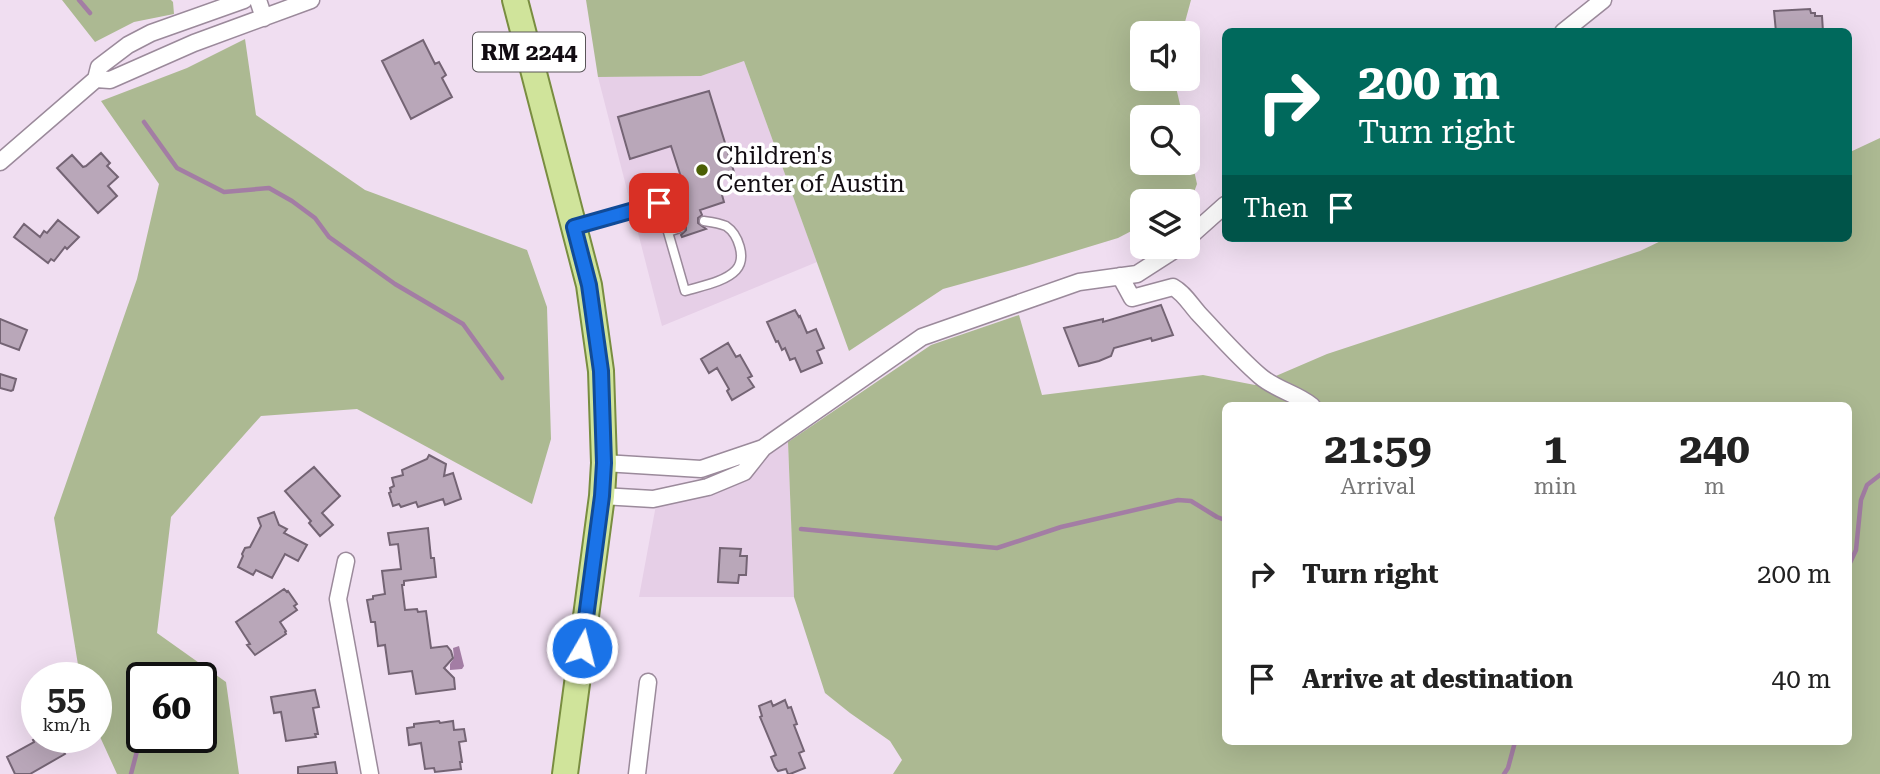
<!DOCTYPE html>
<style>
body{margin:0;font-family:"Roboto Serif",serif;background:#f2f2f2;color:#222;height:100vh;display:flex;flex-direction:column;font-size:26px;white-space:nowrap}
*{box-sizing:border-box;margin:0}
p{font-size:23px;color:#767676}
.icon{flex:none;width:38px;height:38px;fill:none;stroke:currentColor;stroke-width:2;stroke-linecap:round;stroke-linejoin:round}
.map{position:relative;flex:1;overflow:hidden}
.details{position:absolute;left:1222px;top:402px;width:630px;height:343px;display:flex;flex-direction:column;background:#fff;border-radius:10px;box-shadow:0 7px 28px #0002}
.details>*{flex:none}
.top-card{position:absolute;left:1222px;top:28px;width:630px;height:214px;border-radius:10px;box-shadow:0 7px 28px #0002;background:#00695c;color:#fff;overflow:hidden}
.tools{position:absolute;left:1130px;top:21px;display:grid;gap:14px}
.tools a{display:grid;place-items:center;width:70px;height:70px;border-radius:10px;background:#fff;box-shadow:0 7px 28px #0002;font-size:35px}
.speed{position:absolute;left:21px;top:662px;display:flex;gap:14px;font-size:35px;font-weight:700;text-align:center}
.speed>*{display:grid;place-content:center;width:91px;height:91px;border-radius:50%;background:#fff;box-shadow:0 7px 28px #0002;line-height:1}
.speed small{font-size:18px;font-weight:400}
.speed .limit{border:4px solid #111;border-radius:10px;background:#fff;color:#111}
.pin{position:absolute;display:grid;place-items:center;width:60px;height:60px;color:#fff;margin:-30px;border-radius:14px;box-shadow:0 4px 10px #0006}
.me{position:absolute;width:77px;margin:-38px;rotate:8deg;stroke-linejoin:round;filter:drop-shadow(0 0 5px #0008)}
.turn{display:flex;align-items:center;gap:24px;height:147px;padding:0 21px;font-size:32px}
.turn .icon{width:91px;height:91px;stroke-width:2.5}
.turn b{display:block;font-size:49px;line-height:60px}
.then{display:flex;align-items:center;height:66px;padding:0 21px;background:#0003;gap:14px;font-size:26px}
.eta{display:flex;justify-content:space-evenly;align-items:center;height:119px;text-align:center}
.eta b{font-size:42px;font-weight:700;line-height:49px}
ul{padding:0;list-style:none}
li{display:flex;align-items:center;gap:21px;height:105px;padding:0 21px}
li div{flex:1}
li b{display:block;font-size:26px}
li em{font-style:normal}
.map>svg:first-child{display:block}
.built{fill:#e6cfe7}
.green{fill:#acb992;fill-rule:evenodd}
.water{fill:#a37da4}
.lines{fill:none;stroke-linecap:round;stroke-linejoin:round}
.stream{stroke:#a37da4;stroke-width:4.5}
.building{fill:#b9a7b9;stroke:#746474;stroke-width:2}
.service-casing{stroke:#9b8a9b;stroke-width:11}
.minor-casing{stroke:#9b8a9b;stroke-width:19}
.primary-casing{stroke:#798d40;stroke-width:28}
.service{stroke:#fff;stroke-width:8}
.minor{stroke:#fff;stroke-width:16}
.primary{stroke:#d0e49b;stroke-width:24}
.route-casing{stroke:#114b97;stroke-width:18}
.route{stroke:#1a73e8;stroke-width:12}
.poi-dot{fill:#4b5f05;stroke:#fff;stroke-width:2.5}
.labels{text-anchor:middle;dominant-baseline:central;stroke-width:7;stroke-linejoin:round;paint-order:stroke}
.shield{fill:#fff;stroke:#595559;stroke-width:2}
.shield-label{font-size:23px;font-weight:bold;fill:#120c12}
.poi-label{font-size:24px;fill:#120c12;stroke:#fff;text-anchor:start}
</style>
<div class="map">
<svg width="1880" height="774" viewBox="0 0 1880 774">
<rect width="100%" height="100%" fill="#f0def1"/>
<path class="built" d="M744,61L817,262L662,326L598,77L701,76Z
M788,442L794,597H639L656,505L718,487Z"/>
<path class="green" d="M62,0H171L173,2L174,14L134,22L95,42Z
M586,0H1191L1182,33H1143V79H1174L1183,117H1143V163H1188V143L1197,184L1190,203L1188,204V201H1143V225L1118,238L1026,266L943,289L849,351L744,61L701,76L598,77Z
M245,39L256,115L365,190L527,250L547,307L551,439L532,504L357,409L261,416L171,517L157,633L226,682L239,774H117L96,728V677H80L54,518L137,279L159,184L101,101L187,68ZM142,677H201V737H142Z
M1880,138V774H893L902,760L890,741L850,713L825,693L794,597L788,442L931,345L1019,315L1042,395L1203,375L1255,385L1327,354L1640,251L1667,238H1848V153ZM1225,406H1848V742H1225Z"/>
<path class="water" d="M459,646L464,666L462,669L450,670V664L454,658L453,648Z"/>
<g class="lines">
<path class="stream" d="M79,0L90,13
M144,122L177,168L224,192L269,188L292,201L315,218L329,237L395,284L463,324L502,378
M801,529L997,548L1061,527L1178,500L1191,501L1217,517L1225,520
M1848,567L1856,550L1861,500L1867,485L1880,475
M131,774L142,732
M1504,774L1508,768L1515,742"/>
</g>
<path class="building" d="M1810,9L1811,13H1815V16H1822L1823,32H1776L1774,11Z
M423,40L435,64L439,62L446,75L442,78L452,97L411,119L382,61Z
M709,91L734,172L717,177L724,202L700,210L702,215L698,218V223L706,229L682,237L681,235L686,230V227L684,223L678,222L665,182L681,177L671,146L630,159L618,117Z
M101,153L110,163L107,166L118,177L108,186L117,196L98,213L57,168L72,155L83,167L86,166Z
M58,220L79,237L67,249L65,247L54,261L51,259L48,263L14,237L24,224L40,237L44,231L47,233Z
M1161,305L1173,335L1152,341L1151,338L1114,348L1111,356L1099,361L1079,366L1064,328L1103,319V322Z
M795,310L799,317L800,316L807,333L816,329L824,348L817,351L822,363L801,372L795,358L790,360L785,348L782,350L778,341L776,342L767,322Z
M0,319L27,330L19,350L0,343Z
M728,343L736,357L740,355L752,376L748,378L754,387L732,400L727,391L729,389L717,368L709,373L701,359Z
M0,374L16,379L13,390L11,391L0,388Z
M429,455L446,464L444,476L453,473L461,499L445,505L443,499L418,507L416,502L401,507L399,504L393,506L389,493L391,492L390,488L394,486L392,478L403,475L402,470L427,459Z
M314,467L340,496L322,513L333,525L320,536L309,523L311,521L285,491Z
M274,512L279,525L287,529L284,533L307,545L298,561L285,554L272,578L256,570L253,575L238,567L243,556L242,554L245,548L250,547L261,526L258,518Z
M428,528L431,558H434L436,577L404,581V585H402L405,610L417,609L418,612L426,611L431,648L447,646L451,651L453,658L444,668L454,678L455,689L416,694L412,671L389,674L385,645L378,646L375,622H371L367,600L373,599V596L385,594L382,571L401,569L398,544L390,545L388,533Z
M720,548L741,549L740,556H747L746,575H739L738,583L718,582Z
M284,589L287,592L288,591L297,604L294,606L297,610L280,622L286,631L285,632L286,634L255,655L247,645L250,644L236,622Z
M315,690L319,707L313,708L318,734H315L316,737L286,741L281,712L274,713L271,697Z
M785,700L788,708L791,707L797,724L794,725L804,751L799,753L805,768L790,774H788L786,769L778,771L775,767L771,757L776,755L760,717L762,716L759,706L771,701L773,706Z
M439,721L440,723L453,721L454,730L464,729L466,741L459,742L462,762H460L461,769L435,772L434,768L425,769L421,743L409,745L407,728L414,727V724Z
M39,737H46L49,741L55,738L65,754L30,774H15L7,757L34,742L33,740Z
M335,762L337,774H298V767Z"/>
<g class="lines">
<g class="service-casing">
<path id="service" d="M577,226L659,203L668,232
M680,228L668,232L685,291C701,286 725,282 736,270C747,258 738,234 726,226C719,223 711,222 704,221"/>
</g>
<g class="minor-casing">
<path id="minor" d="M244,0L151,33L128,45L99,67L96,79L110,80L194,43L311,0
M258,0L264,18
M1563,32L1603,0
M0,162L96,79
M1188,238L1225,205
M1120,276L1132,298L1173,287C1184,293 1190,304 1199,314C1219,335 1238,357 1260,376C1276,390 1296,393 1312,406
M604,463L701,469L763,448
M602,496L653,499L708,487L744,472L763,448L922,337L1079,282L1137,274L1179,247
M346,561L338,599L370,774
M637,774L648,682"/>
</g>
<g class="primary-casing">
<path id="primary" d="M515,0L589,285L601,371L604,463L602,496L565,774"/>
</g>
<use href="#service" class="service"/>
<use href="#minor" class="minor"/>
<use href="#primary" class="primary"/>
</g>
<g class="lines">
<g class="route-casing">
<path id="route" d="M582,648L602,496L604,463L601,371L589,285L574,227L659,203"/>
</g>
<use href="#route" class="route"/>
</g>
<circle class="poi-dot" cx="702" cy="170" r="7"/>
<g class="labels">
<rect class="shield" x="473" y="32.5" width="112" height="39" rx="5"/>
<g class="shield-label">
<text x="529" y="52">RM 2244</text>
</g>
<g class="poi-label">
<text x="716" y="156">Children's<tspan x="716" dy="28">Center of Austin</tspan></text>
</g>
</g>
</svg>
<div class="tools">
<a><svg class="icon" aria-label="sound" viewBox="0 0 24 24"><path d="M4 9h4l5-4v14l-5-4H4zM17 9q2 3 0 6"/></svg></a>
<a><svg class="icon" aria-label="search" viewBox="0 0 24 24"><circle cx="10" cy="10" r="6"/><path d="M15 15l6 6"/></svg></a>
<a><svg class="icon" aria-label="layers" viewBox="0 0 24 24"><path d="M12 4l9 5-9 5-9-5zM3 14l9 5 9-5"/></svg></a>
</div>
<div class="speed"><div>55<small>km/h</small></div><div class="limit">60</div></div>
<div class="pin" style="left:659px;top:203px;background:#d93025"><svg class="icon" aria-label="arrive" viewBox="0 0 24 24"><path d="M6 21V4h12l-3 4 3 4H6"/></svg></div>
<svg class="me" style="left:582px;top:648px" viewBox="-20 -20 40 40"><circle r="17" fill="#1a73e8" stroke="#fff" stroke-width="3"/><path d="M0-11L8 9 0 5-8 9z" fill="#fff"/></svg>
<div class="top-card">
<div class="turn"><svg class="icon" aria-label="right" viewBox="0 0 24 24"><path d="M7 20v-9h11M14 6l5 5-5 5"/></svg><div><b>200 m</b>Turn right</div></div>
<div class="then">Then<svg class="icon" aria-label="arrive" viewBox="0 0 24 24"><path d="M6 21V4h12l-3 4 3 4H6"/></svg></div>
</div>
<section class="details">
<div class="eta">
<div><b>21:59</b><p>Arrival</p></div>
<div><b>1</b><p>min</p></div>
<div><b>240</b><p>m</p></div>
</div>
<ul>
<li><svg class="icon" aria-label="right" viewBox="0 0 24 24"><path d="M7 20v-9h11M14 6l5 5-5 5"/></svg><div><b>Turn right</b></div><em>200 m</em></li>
<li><svg class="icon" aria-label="arrive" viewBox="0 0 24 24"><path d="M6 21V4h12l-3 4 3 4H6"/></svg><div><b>Arrive at destination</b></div><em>40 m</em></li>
</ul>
</section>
</div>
